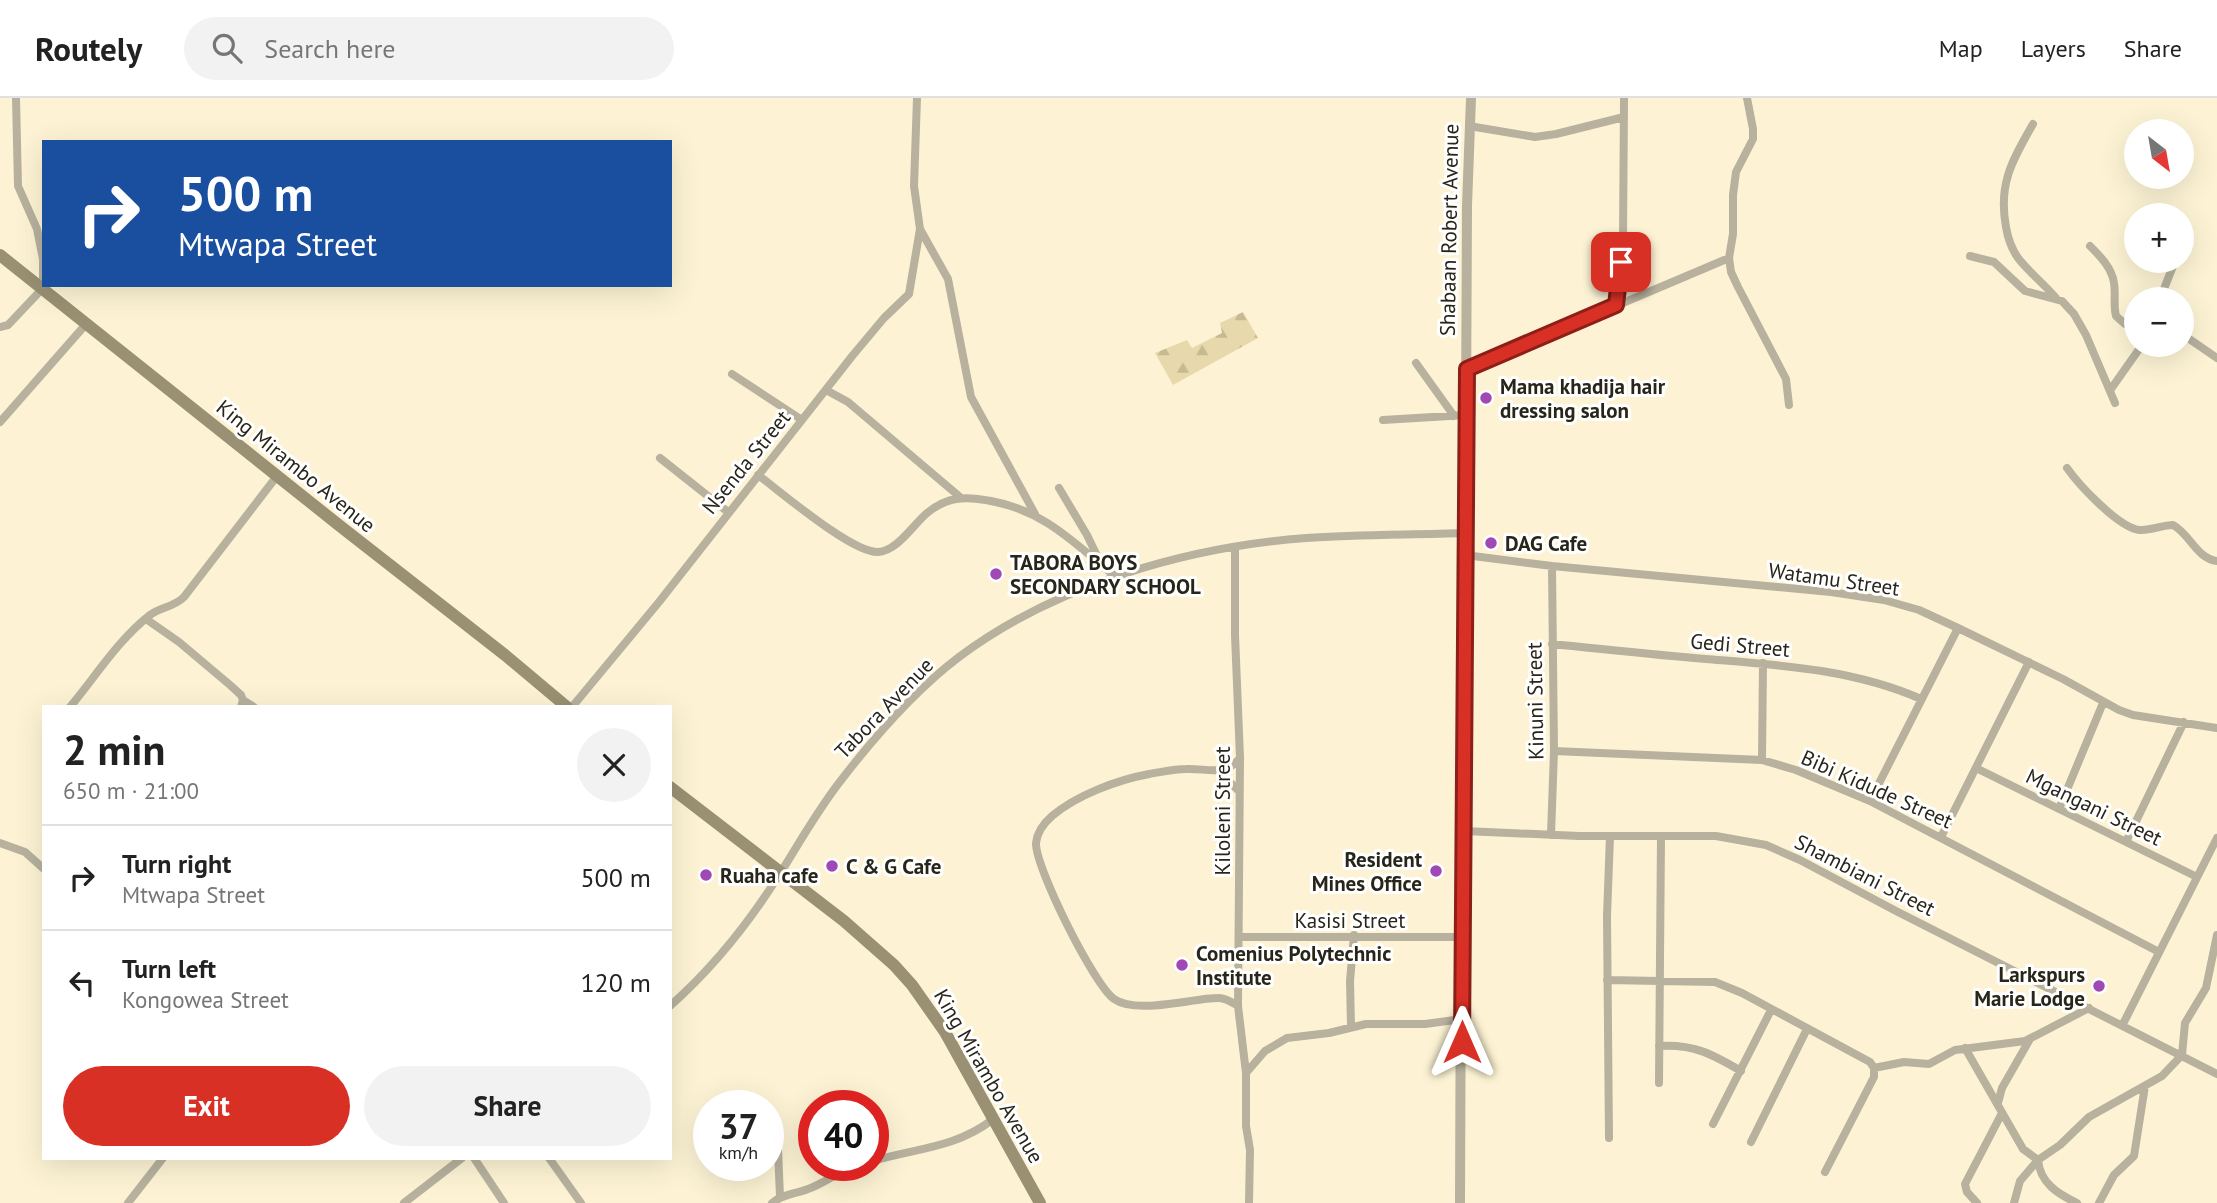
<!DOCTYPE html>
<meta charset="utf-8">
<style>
body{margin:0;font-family:"PT Sans",sans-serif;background:#f2f2f2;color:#222;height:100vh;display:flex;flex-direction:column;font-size:26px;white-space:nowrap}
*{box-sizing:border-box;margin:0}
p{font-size:23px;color:#767676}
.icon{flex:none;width:38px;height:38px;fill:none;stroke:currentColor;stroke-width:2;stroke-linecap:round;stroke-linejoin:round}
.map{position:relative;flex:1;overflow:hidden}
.sheet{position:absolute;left:42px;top:607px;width:630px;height:455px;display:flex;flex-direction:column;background:#fff;border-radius:0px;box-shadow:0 7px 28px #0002}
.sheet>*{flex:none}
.top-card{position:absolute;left:42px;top:42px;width:630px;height:147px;border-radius:0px;box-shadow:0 7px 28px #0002;background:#1a4fa0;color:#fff;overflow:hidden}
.needle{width:46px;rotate:149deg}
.controls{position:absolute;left:2124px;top:21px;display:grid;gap:14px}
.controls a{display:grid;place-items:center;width:70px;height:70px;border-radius:50%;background:#fff;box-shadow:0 7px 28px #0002;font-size:35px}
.speed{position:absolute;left:693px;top:992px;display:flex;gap:14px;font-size:35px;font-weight:700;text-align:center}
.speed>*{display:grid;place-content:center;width:91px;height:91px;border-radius:50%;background:#fff;box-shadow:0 7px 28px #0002;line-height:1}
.speed small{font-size:18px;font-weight:400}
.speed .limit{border:10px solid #d22;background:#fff;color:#111}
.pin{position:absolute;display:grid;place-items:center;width:60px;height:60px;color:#fff;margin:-30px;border-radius:14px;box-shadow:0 4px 10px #0006}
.me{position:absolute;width:77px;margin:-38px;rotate:0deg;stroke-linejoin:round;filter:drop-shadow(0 0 5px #0008)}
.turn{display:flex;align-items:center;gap:24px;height:147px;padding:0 21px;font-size:32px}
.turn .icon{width:91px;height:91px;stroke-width:2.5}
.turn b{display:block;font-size:49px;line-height:60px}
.round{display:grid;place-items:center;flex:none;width:74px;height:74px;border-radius:37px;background:#f2f2f2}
.summary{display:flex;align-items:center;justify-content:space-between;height:119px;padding:0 21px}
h1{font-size:42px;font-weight:600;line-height:52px}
.cta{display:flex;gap:14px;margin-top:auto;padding:14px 21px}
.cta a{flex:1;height:80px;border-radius:42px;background:#d93025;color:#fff;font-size:28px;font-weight:600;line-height:80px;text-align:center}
.cta a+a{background:#f2f2f2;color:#222}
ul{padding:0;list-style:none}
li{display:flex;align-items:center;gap:21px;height:105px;padding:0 21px;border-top:2px solid #e0e0e0}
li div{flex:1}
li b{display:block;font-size:26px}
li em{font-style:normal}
header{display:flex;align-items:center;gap:42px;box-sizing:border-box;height:98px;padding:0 35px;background:#fff;border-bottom:2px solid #e0e0e0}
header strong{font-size:33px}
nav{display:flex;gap:38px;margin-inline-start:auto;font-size:24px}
.search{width:490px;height:63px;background:#f2f2f2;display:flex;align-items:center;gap:18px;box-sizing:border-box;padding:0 24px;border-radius:38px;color:#767676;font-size:26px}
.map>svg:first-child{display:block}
.forest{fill:url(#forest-firs)}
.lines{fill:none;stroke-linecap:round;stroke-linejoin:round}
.minor{stroke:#b7b19e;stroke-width:8}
.tertiary{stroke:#b7b19e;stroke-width:10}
.secondary{stroke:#9a9174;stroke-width:12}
.route-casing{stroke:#8d1f18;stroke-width:18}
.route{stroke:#d93025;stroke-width:12}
.poi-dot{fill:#a048b4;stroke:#fff;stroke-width:2.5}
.labels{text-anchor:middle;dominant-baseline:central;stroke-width:6;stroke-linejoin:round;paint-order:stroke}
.street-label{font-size:21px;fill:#282519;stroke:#fff}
.poi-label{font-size:21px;font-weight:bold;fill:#282519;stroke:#fff;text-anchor:start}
</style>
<header>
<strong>Routely</strong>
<div class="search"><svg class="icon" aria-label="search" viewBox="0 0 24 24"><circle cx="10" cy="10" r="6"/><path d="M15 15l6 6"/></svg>Search here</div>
<nav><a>Map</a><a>Layers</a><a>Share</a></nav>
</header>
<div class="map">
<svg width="2217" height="1105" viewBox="0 0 2217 1105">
<defs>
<pattern id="forest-firs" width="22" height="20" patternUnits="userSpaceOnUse" patternTransform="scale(1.75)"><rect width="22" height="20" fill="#e7d9ac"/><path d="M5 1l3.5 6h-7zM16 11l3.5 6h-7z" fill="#c6ba93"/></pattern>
</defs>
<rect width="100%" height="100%" fill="#fdf3d4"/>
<path class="forest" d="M1243,214L1258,240L1173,287L1155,255L1187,242L1192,250L1222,235L1220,225Z"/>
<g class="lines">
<path class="minor" d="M917,0L914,88L920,131L948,181L971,299L1035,416
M1747,0L1753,31V41L1736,74L1733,97V136L1729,160L1731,174L1738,189L1786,281L1789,307
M2033,26C2012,63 1998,86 2006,129C2008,141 2011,150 2018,160C2029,174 2044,186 2056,200
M1469,28L1535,39L1556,36L1624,19
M2090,148C2100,158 2112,170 2114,185C2116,196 2113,207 2116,218L2125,226L2137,229
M1970,158L1994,164L2025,193L2062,203L2074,216L2086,237L2115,305
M2160,201L2175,163
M1616,207L1623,142L1624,0
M0,229L8,227L43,190V161L37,131L18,88L16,0
M2182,236L2217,260
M1416,265L1454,318
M1467,271L1729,160
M732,276L802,322
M2111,291L2142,247
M826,292L848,304L960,399
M1383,322L1466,317
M0,324L87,225
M660,360L728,414
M2067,370C2079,387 2118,429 2139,432C2151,433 2162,427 2173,427C2190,436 2197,461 2217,463
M758,377C781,394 852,455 878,454C897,453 913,427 927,415C948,398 966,398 991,403C1045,413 1075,446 1116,479
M1059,390L1087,437L1100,464
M1235,450V537L1240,660L1238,908L1246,975
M1465,457L1552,468L1831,494L1884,502L1919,512L1958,530L2063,581L2119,612L2133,617L2217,630
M146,521L179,544L230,587L241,597L243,602L241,609
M1552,546C1603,551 1655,557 1706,561C1779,567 1853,571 1921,601
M243,602L254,609
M70,609C96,578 118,542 150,517C161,509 174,509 184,499L277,378
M572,609L659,504L853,257L884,220L909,196L920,131
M1554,653L1762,662L1796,672L1870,703L2159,854
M1762,662L1763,565
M1976,670L2197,779
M1218,673L1239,693
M1870,703L1958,530
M2059,711L2103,605
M1464,733L1579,738H1716L1766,747L1800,762L1896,813L2217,976
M1551,737L1554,653L1552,468
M1941,739L2029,564
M2126,744L2184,624
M0,745L25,754L44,771
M1239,839H1461
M1607,882L1715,884L1742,895L1870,964L1874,970V979L1825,1074
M670,908C713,870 751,822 781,774C801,742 819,710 842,681C876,637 914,593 959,559C1055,487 1187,449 1306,440C1358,436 1412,437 1464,435
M1238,908C1233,905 1226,900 1219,900C1192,900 1137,917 1114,901C1094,887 1035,769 1036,745C1037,734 1044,725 1052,718C1077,697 1117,682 1149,676C1162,674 1174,671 1186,671C1207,670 1225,679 1240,660
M2123,926L2217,740
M1351,928L1350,883L1354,837
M1659,948C1694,946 1712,956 1741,973
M1965,950L2023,1051L2038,1062C2040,1085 2058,1096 2077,1105
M1874,970L1904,964L1929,966L1955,952L2025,943L2089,910
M1659,985L1661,738
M1998,1005L2002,990L2030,941
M1713,1026L1771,912
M1609,1040L1607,818L1610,738
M1751,1044L1807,931
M778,1051L780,1099
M474,1060L504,1105
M549,1060L581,1105
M873,1063C917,1050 955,1050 992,1022
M128,1105L163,1060
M404,1105L462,1060
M772,1105C783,1096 795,1096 808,1091C826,1085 839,1072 858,1068
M1249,1105L1250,1052L1246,1028V975L1265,953L1287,940L1329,935L1366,926H1425L1462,921
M1977,1105L1967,1094L1965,1086L2002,1015
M2014,1105L2020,1083L2038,1062L2060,1047L2089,1019L2162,978L2182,957L2185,925L2206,890L2217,837
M2099,1105L2114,1077L2134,1058L2145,988"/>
<path class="tertiary" d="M1460,1105L1461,839L1464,733L1467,108L1471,0"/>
<path class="secondary" d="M0,157L340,428L505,557L567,609
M670,689L844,823L894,867L912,887L945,934L1040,1105"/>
</g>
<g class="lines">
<g class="route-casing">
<path id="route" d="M1462,944L1467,271L1616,207L1621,164"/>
</g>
<use href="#route" class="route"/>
</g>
<g class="poi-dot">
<circle cx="1486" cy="300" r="7"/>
<circle cx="1491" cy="445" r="7"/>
<circle cx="996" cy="476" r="7"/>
<circle cx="832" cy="768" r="7"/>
<circle cx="1436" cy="773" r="7"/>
<circle cx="706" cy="777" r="7"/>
<circle cx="1182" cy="867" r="7"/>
<circle cx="2099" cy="888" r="7"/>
</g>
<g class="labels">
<g class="street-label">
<text transform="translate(1449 132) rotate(-89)">Shabaan Robert Avenue</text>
<text transform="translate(746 364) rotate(-51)">Nsenda Street</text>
<text transform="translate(296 368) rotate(39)">King Mirambo Avenue</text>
<text transform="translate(1834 481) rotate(8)">Watamu Street</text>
<text transform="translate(1740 547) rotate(5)">Gedi Street</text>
<text transform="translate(1535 603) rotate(-91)">Kinuni Street</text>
<text transform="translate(884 610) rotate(-46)">Tabora Avenue</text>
<text transform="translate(1877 691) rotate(24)">Bibi Kidude Street</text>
<text transform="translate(2094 709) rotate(26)">Mgangani Street</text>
<text transform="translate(1222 713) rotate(-90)">Kiloleni Street</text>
<text transform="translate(1865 777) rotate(27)">Shambiani Street</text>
<text x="1350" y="822">Kasisi Street</text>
<text transform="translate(989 978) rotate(60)">King Mirambo Avenue</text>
</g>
<g class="poi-label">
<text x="1500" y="288">Mama khadija hair<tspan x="1500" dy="24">dressing salon</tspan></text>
<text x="1505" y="445">DAG Cafe</text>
<text x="1010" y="464">TABORA BOYS<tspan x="1010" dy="24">SECONDARY SCHOOL</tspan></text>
<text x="1422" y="761" text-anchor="end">Resident<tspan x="1422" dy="24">Mines Office</tspan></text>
<text x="846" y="768">C &amp; G Cafe</text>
<text x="720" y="777">Ruaha cafe</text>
<text x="1196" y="855">Comenius Polytechnic<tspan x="1196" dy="24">Institute</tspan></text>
<text x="2085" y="876" text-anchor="end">Larkspurs<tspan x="2085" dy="24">Marie Lodge</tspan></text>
</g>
</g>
</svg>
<div class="controls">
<a><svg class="needle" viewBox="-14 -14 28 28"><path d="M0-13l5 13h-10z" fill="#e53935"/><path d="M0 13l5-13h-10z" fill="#767676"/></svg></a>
<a>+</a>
<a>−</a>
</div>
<div class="speed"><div>37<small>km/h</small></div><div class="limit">40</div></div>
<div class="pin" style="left:1621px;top:164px;background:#d93025"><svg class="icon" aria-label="arrive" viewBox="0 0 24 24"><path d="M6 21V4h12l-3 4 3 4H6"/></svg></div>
<svg class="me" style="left:1462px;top:944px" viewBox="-20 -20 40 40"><path d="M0-17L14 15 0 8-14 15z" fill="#d93025" stroke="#fff" stroke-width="4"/></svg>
<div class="top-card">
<div class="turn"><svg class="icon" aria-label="right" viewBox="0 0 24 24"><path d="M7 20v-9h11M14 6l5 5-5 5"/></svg><div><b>500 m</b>Mtwapa Street</div></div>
</div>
<section class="sheet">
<div class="summary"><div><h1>2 min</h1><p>650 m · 21:00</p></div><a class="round"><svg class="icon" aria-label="close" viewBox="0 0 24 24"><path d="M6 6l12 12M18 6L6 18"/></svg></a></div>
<ul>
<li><svg class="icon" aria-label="right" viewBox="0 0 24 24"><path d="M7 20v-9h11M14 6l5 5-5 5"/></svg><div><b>Turn right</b><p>Mtwapa Street</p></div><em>500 m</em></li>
<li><svg class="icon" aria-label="left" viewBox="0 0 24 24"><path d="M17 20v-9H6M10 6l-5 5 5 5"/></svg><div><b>Turn left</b><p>Kongowea Street</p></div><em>120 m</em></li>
</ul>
<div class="cta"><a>Exit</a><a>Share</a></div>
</section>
</div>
